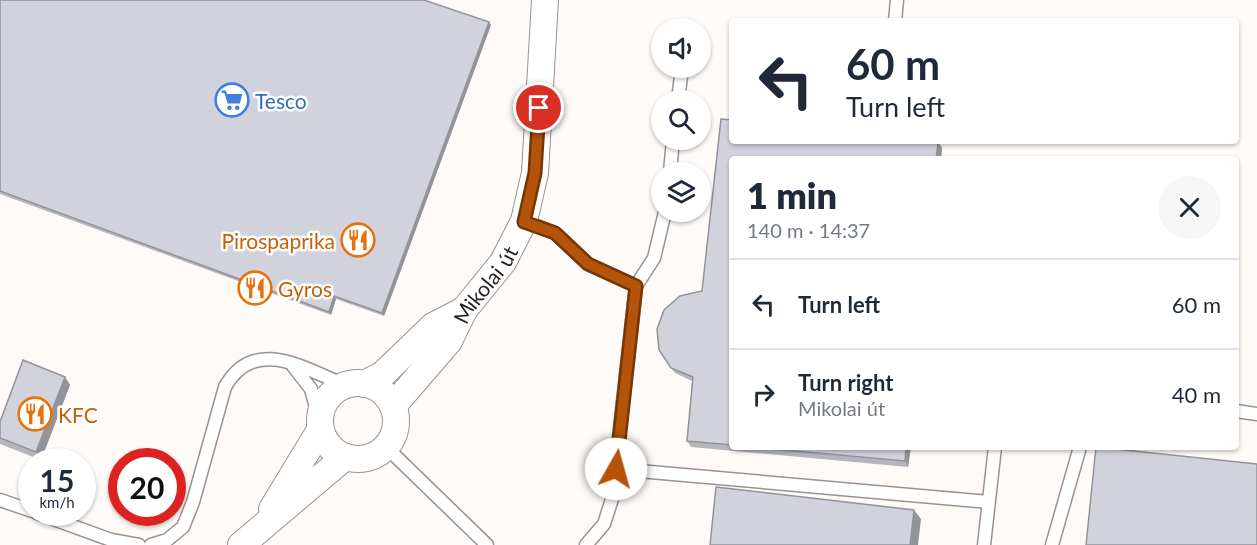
<!DOCTYPE html>
<meta charset="utf-8">
<style>
body{margin:0;font-family:Lato,sans-serif;background:#f6f6f7;color:#1f2937;height:100vh;display:flex;flex-direction:column;font-size:22px;white-space:nowrap}
*{box-sizing:border-box;margin:0}
p{font-size:20px;color:#747a83}
.icon{flex:none;width:33px;height:33px;fill:none;stroke:currentColor;stroke-width:2;stroke-linecap:round;stroke-linejoin:round}
.map{position:relative;flex:1;overflow:hidden}
.details{position:absolute;left:729px;top:156px;width:510px;height:294px;display:flex;flex-direction:column;background:#fff;border-radius:6px;box-shadow:0 2px 4px #0004}
.details>*{flex:none}
.banner{position:absolute;left:729px;top:18px;width:510px;height:126px;border-radius:6px;box-shadow:0 2px 4px #0004;background:#fff;color:#1f2937;overflow:hidden}
.fabs{position:absolute;left:651px;top:18px;display:grid;gap:12px}
.fabs a{display:grid;place-items:center;width:60px;height:60px;border-radius:50%;background:#fff;box-shadow:0 2px 4px #0004;font-size:30px}
.speed{position:absolute;left:18px;top:448px;display:flex;gap:12px;font-size:30px;font-weight:700;text-align:center}
.speed>*{display:grid;place-content:center;width:78px;height:78px;border-radius:50%;background:#fff;box-shadow:0 2px 4px #0004;line-height:1}
.speed small{font-size:15px;font-weight:400}
.speed .limit{border:9px solid #d22;background:#fff;color:#111}
.pin{position:absolute;display:grid;place-items:center;width:51px;height:51px;color:#fff;margin:-26px;border:3px solid #fff;border-radius:50%;box-shadow:0 2px 6px #0007}
.me{position:absolute;width:66px;margin:-33px;rotate:7deg;stroke-linejoin:round;filter:drop-shadow(0 0 4px #0008)}
.turn{display:flex;align-items:center;gap:21px;height:126px;padding:0 18px;font-size:27px}
.turn .icon{width:78px;height:78px;stroke-width:2.5}
.turn b{display:block;font-size:42px;line-height:51px}
.round{display:grid;place-items:center;flex:none;width:63px;height:63px;border-radius:32px;background:#f6f6f7}
.head{display:flex;align-items:center;justify-content:space-between;height:102px;padding:0 18px}
h1{font-size:36px;font-weight:800;line-height:45px}
ul{padding:0;list-style:none}
li{display:flex;align-items:center;gap:18px;height:90px;padding:0 18px;border-top:2px solid #e0e1e3}
li div{flex:1}
li b{display:block;font-size:22px}
li em{font-style:normal}
.map>svg:first-child{display:block}
.lines{fill:none;stroke-linecap:round;stroke-linejoin:round}
.service-casing{stroke:#9b928e;stroke-width:15}
.minor-casing{stroke:#9b928e;stroke-width:28}
.service{stroke:#fff;stroke-width:12}
.minor{stroke:#fff;stroke-width:26}
.wall{fill:#b5b5bd}
.shaded-wall{fill:#93939a}
.building{fill:#d2d2dc;stroke:#93939a;stroke-width:1.5}
.route-casing{stroke:#753606;stroke-width:15}
.route{stroke:#b45309;stroke-width:10}
.labels{text-anchor:middle;dominant-baseline:central;stroke-width:5;stroke-linejoin:round;paint-order:stroke}
.shop-label{font-size:21px;fill:#366cbe;stroke:#fff;text-anchor:start}
.food-label{font-size:21px;fill:#c56008;stroke:#fff;text-anchor:start}
.street-label{font-size:21px;fill:#272321;stroke:#fff}
</style>
<div class="map">
<svg width="1257" height="545" viewBox="0 0 1257 545">
<rect width="100%" height="100%" fill="#fefaf8"/>
<g class="lines">
<g class="service-casing">
<path id="service" d="M895,21L897,0
M678,100L682,68
M670,172L673,140
M524,221L555,233L588,264L636,286L612,499L604,524L586,545
M636,286L654,258L665,212
M293,366L311,389L319,418
M1236,411L1257,414
M386,447L487,545
M616,469L989,502
M0,500L32,511
M37,513L111,540L139,545
M151,545L167,540L183,527L193,502L225,387C254,335 305,369 345,385
M984,545L995,447
M1052,545L1080,447"/>
</g>
<g class="minor-casing">
<g id="minor">
<circle cx="358" cy="421" r="38"/>
<path d="M364,384L382,375L433,326L464,310"/>
<path id="s1" d="M393,406L449,341L464,310L503,262L524,221L535,173L545,0"/>
<path d="M272,509L320,430"/>
<path d="M241,545L345,457"/>
</g>
</g>
<use href="#service" class="service"/>
<use href="#minor" class="minor"/>
</g>
<path class="wall" d="M0,0L491,25L384,316L336,299L331,315L0,194Z
M721,119L732,120V141H929L938,142L942,148L941,159H732V447H911L908,467L691,447L687,441L692,381L675,373L671,368L659,350L657,329L664,310L680,296L702,291Z
M65,377L70,385L41,460L0,444V422Z"/>
<path class="shaded-wall" d="M489,22L491,25L384,316L382,313Z
M938,142L942,148L941,159H936Z
M334,296L336,299L331,315L329,312Z
M65,377L70,385L41,460L36,452Z
M906,447H911L908,467L905,461Z
M914,510L921,519L918,545H910Z"/>
<path class="building" d="M0,0H424L489,22L382,313L334,296L329,312L0,191Z
M721,119L732,120V141H929L938,142L936,159H732V445L687,441L693,377L671,368L659,350L657,329L664,310L680,296L702,291Z
M23,360L65,377L36,452L0,438V422Z
M750,447H906L905,461Z
M1096,447L1257,464V545H1086Z
M716,487L914,510L910,545H710Z"/>
<g class="lines">
<g class="route-casing">
<path id="route" d="M539,108L535,173L524,222L555,233L588,264L636,286L616,469"/>
</g>
<use href="#route" class="route"/>
</g>
<defs>
<g id="supermarket-ring" transform="scale(1.725)"><circle r="9.5" fill="#fff" stroke="#3f7fe0" stroke-width="1.5"/><path d="M-6-5.5h2.5l.6 2H6L4.5 2H-2.5L-4.4-4H-6ZM-1.5 3.2a1.3 1.3 0 1 0 .1 0ZM3 3.2a1.3 1.3 0 1 0 .1 0Z" fill="#3f7fe0"/></g>
<g id="restaurant-ring" transform="scale(1.725)"><circle r="9.5" fill="#fff" stroke="#e8710a" stroke-width="1.5"/><path d="M-5-6h1v4h1v-4h1v4h1v-4h1v5L-1.5 .5V6h-2V.5L-5-1ZM5-6V6H3V1.5H1.5Q1.5-4 5-6Z" fill="#e8710a"/></g>
</defs>
<g fill-rule="evenodd">
<use href="#supermarket-ring" x="232" y="100"/>
<use href="#restaurant-ring" x="358" y="240"/>
<use href="#restaurant-ring" x="255" y="288"/>
<use href="#restaurant-ring" x="35" y="414"/>
</g>
<g class="labels">
<g class="shop-label">
<text x="255" y="100">Tesco</text>
</g>
<g class="food-label">
<text x="335" y="240" text-anchor="end">Pirospaprika</text>
<text x="278" y="288">Gyros</text>
<text x="58" y="414">KFC</text>
</g>
<g class="street-label">
<text stroke="none"><textPath href="#s1" startOffset="153">Mikolai út</textPath></text>
</g>
</g>
</svg>
<div class="fabs">
<a><svg class="icon" aria-label="sound" viewBox="0 0 24 24"><path d="M4 9h4l5-4v14l-5-4H4zM17 9q2 3 0 6"/></svg></a>
<a><svg class="icon" aria-label="search" viewBox="0 0 24 24"><circle cx="10" cy="10" r="6"/><path d="M15 15l6 6"/></svg></a>
<a><svg class="icon" aria-label="layers" viewBox="0 0 24 24"><path d="M12 4l9 5-9 5-9-5zM3 14l9 5 9-5"/></svg></a>
</div>
<div class="speed"><div>15<small>km/h</small></div><div class="limit">20</div></div>
<div class="pin" style="left:539px;top:108px;background:#d93025"><svg class="icon" aria-label="arrive" viewBox="0 0 24 24"><path d="M6 21V4h12l-3 4 3 4H6"/></svg></div>
<svg class="me" style="left:616px;top:469px" viewBox="-20 -20 40 40"><circle r="19" fill="#fff"/><path d="M0-13L10 11 0 6-10 11z" fill="#b45309"/></svg>
<div class="banner">
<div class="turn"><svg class="icon" aria-label="left" viewBox="0 0 24 24"><path d="M17 20v-9H6M10 6l-5 5 5 5"/></svg><div><b>60 m</b>Turn left</div></div>
</div>
<section class="details">
<div class="head"><div><h1>1 min</h1><p>140 m · 14:37</p></div><a class="round"><svg class="icon" aria-label="close" viewBox="0 0 24 24"><path d="M6 6l12 12M18 6L6 18"/></svg></a></div>
<ul>
<li><svg class="icon" aria-label="left" viewBox="0 0 24 24"><path d="M17 20v-9H6M10 6l-5 5 5 5"/></svg><div><b>Turn left</b></div><em>60 m</em></li>
<li><svg class="icon" aria-label="right" viewBox="0 0 24 24"><path d="M7 20v-9h11M14 6l5 5-5 5"/></svg><div><b>Turn right</b><p>Mikolai út</p></div><em>40 m</em></li>
</ul>
</section>
</div>
